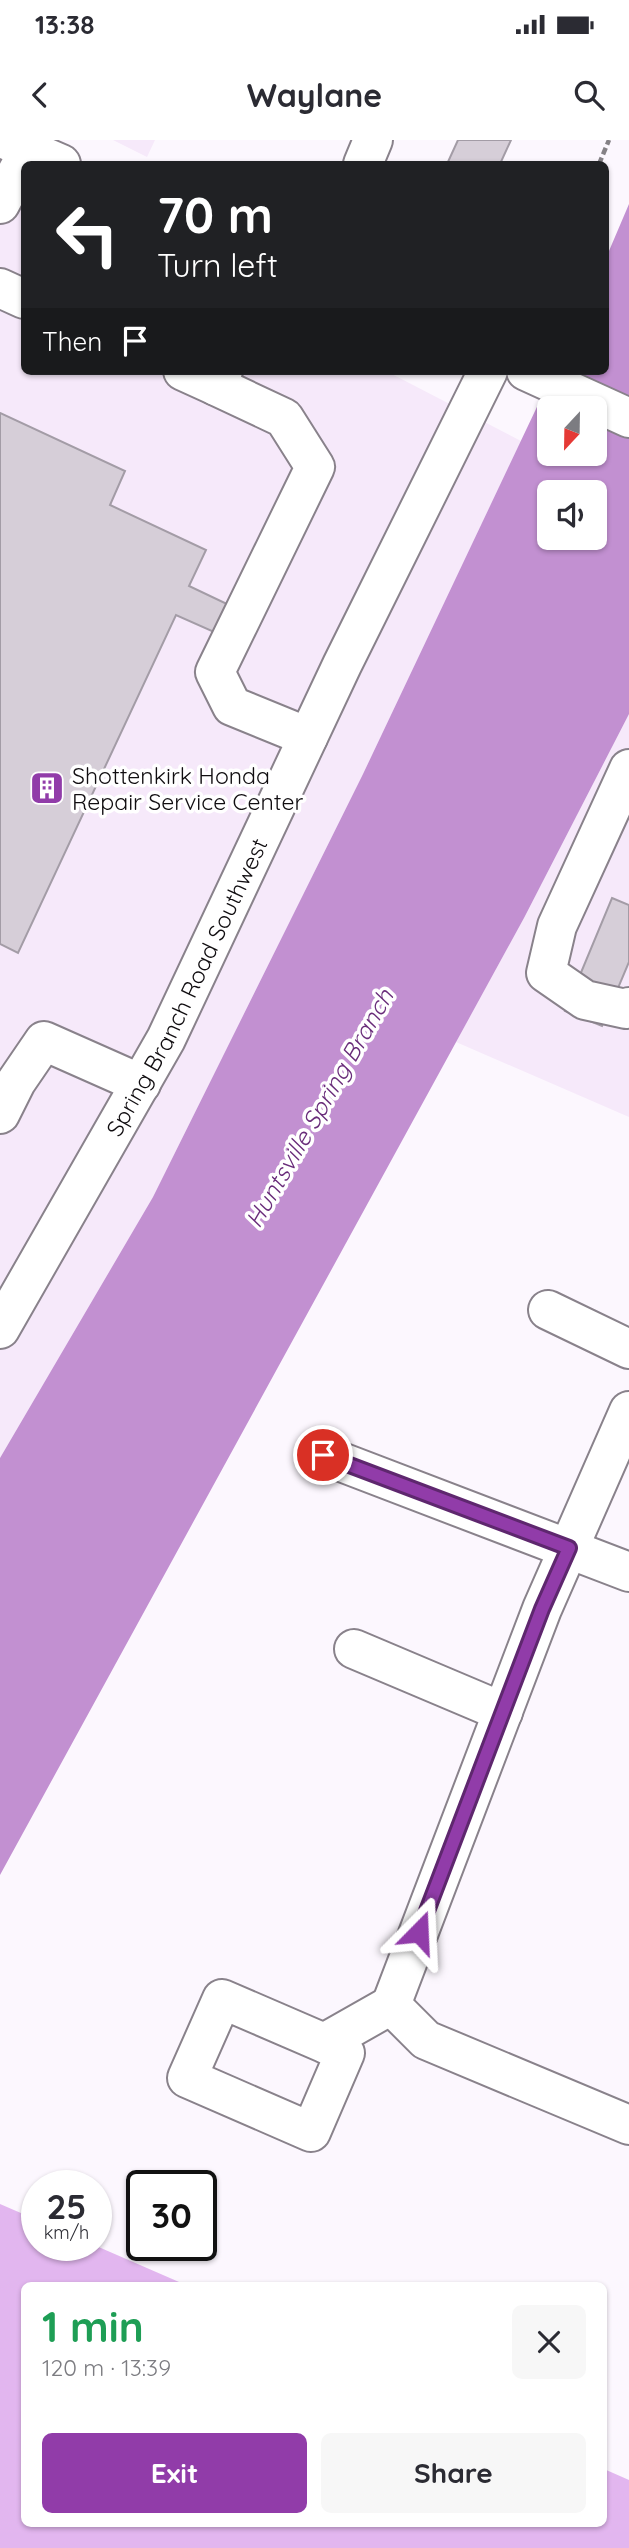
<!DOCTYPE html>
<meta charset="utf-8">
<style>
body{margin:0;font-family:Quicksand,sans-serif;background:#f7f7f7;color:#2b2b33;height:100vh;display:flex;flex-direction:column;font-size:26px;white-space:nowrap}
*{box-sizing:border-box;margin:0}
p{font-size:23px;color:#7c7c81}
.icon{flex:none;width:38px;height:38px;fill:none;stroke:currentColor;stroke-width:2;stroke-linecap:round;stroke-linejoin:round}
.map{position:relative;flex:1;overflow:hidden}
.side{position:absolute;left:21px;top:2142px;width:586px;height:245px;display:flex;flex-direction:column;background:#fff;border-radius:10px;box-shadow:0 2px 5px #0004}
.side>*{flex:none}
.top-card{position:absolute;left:21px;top:21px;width:588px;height:214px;border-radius:10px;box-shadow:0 2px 5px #0004;background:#202124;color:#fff;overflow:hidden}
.needle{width:46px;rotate:202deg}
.tools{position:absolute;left:537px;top:256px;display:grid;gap:14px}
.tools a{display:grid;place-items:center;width:70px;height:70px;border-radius:10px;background:#fff;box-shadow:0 2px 5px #0004;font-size:35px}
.speed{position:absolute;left:21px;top:2030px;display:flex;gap:14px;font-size:35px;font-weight:700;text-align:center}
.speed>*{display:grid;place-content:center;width:91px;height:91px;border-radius:50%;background:#fff;box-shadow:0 2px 5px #0004;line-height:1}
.speed small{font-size:18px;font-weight:400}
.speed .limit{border:4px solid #111;border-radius:10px;background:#fff;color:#111}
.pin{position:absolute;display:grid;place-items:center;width:60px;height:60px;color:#fff;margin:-30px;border:4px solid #fff;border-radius:50%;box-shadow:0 2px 7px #0007}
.me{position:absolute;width:77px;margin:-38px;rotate:21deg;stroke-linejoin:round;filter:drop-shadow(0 0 5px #0008)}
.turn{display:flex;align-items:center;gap:24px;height:147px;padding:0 21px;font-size:32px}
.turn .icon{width:91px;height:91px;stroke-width:2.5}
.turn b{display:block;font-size:49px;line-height:60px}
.then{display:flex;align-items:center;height:66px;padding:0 21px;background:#0003;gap:14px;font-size:26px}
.round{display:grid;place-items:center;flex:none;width:74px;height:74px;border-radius:10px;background:#f7f7f7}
.summary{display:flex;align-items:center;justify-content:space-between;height:119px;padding:0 21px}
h1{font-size:42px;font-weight:800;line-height:52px;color:#1e9e55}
.primary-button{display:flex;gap:14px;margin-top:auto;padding:14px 21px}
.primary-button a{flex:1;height:80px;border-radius:10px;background:#913ca9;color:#fff;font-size:28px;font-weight:800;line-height:80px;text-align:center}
.primary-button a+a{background:#f7f7f7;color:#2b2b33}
.status{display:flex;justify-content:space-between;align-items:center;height:49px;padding:0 35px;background:#fff;direction:ltr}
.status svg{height:19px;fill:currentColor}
header{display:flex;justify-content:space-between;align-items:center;height:91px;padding:0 21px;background:#fff;font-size:32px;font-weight:800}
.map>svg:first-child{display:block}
.built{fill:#f6e9fa}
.green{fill:#e2b6ef}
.water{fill:#c290d1;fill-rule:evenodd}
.building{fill:#d6ced8;stroke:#a39ca6;stroke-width:2}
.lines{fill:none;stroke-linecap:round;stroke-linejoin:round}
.minor-casing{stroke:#89828b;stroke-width:42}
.major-casing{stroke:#89828b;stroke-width:42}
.path{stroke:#858186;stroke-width:4.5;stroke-dasharray:7 3.5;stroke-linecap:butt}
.minor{stroke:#fff;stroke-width:38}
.major{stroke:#fff;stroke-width:38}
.route-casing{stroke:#5e276e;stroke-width:18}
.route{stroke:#913ca9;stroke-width:12}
.labels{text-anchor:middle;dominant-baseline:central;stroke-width:7;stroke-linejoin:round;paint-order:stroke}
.poi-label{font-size:23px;fill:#100d10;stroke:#fff;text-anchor:start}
.street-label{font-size:23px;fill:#100d10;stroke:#fff}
.water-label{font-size:24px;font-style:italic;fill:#692c7a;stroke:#fff}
</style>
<div class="status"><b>13:38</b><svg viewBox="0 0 49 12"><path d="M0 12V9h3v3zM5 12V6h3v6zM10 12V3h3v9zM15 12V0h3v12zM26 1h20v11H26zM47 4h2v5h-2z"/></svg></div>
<header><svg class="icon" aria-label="back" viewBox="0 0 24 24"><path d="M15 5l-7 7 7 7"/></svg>Waylane<svg class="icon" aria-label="search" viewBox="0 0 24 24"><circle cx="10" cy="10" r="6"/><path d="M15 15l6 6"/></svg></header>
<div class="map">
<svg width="629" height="2408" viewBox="0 0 629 2408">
<rect width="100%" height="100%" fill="#fcf7fe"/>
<path class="built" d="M113,0H155L147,17Z
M0,42L24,54V231H386L521,301L363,634L153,1057L0,1318Z
M629,574V977L456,902L524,778Z"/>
<path class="green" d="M0,2064L37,2080V2105H94L186,2145L24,2146V2384H604V2329L629,2340V2408H0Z"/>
<path class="water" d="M629,64V574L524,778L0,1735V1318L153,1057L363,634L554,231H606V118ZM550,268H595V313H550ZM550,352H595V397H550Z"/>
<path class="building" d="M458,0H511L500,24H447Z
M0,273L125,331L110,365L206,410L189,446L227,464L214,492L176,475L18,813L0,804Z
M612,758L629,765V822L602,886L565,871Z"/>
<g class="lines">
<g class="minor-casing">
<g id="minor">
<path d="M363,24L373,0"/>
<path d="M0,64L29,10"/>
<path d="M0,148L24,159"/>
<path d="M183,231L216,246"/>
<path d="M223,231L216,246L284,278L315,327L215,532L232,566L308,597"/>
<path d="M629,629L557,786L546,833L585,860L626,869L629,867"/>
<path d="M0,974L16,942L44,901L141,944"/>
<path d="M548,1170L629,1209"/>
<path id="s1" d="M0,1189L166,899L342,525L488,231"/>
<path d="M323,1315L629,1432"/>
<path d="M354,1509L503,1572"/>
<path d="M391,1865L542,1469L629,1271"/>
<path d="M391,1865L426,1900L629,1985"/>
<path d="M324,1903L345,1913L311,1992L187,1938L222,1859L324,1903L391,1865"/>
</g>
</g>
<g class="major-casing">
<path id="major" d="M6,0L61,24
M526,231L629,278"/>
</g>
<path class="path" d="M599,24L609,0"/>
<use href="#minor" class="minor"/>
<use href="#major" class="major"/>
</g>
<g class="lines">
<g class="route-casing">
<path id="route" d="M323,1315L569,1408L542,1469L419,1792"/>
</g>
<use href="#route" class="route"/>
</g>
<defs>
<g id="building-square" transform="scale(1.75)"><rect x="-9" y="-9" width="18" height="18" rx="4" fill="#913ca9" stroke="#fff"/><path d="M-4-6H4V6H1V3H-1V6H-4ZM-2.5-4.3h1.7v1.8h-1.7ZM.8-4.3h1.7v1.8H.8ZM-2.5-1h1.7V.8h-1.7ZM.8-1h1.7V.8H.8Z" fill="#fff"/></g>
</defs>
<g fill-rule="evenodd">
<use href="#building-square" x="47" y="648"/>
</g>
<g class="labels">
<g class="poi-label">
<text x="72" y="635">Shottenkirk Honda<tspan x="72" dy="26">Repair Service Center</tspan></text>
</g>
<g class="street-label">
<text stroke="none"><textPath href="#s1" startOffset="390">Spring Branch Road Southwest</textPath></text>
</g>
<g class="water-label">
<text transform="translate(319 968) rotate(-60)">Huntsville Spring Branch</text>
</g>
</g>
</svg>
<div class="tools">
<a><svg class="needle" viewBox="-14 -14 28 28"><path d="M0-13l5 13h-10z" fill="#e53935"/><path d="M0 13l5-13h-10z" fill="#7c7c81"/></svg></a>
<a><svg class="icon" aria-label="sound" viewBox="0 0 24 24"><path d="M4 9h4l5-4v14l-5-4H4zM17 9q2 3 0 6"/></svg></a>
</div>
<div class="speed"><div>25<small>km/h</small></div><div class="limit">30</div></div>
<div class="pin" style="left:323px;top:1315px;background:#d93025"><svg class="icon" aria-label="arrive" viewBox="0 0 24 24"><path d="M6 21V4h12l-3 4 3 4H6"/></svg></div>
<svg class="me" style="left:419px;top:1792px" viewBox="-20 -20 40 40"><path d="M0-17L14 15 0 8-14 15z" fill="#913ca9" stroke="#fff" stroke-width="4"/></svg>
<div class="top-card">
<div class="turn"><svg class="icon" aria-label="left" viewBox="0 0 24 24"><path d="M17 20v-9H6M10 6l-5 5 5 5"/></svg><div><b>70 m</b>Turn left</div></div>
<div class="then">Then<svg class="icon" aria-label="arrive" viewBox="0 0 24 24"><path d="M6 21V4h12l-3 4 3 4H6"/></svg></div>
</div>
<section class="side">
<div class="summary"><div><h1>1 min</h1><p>120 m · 13:39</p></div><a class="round"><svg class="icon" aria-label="close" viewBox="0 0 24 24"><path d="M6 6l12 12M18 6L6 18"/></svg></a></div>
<div class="primary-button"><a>Exit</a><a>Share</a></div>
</section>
</div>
